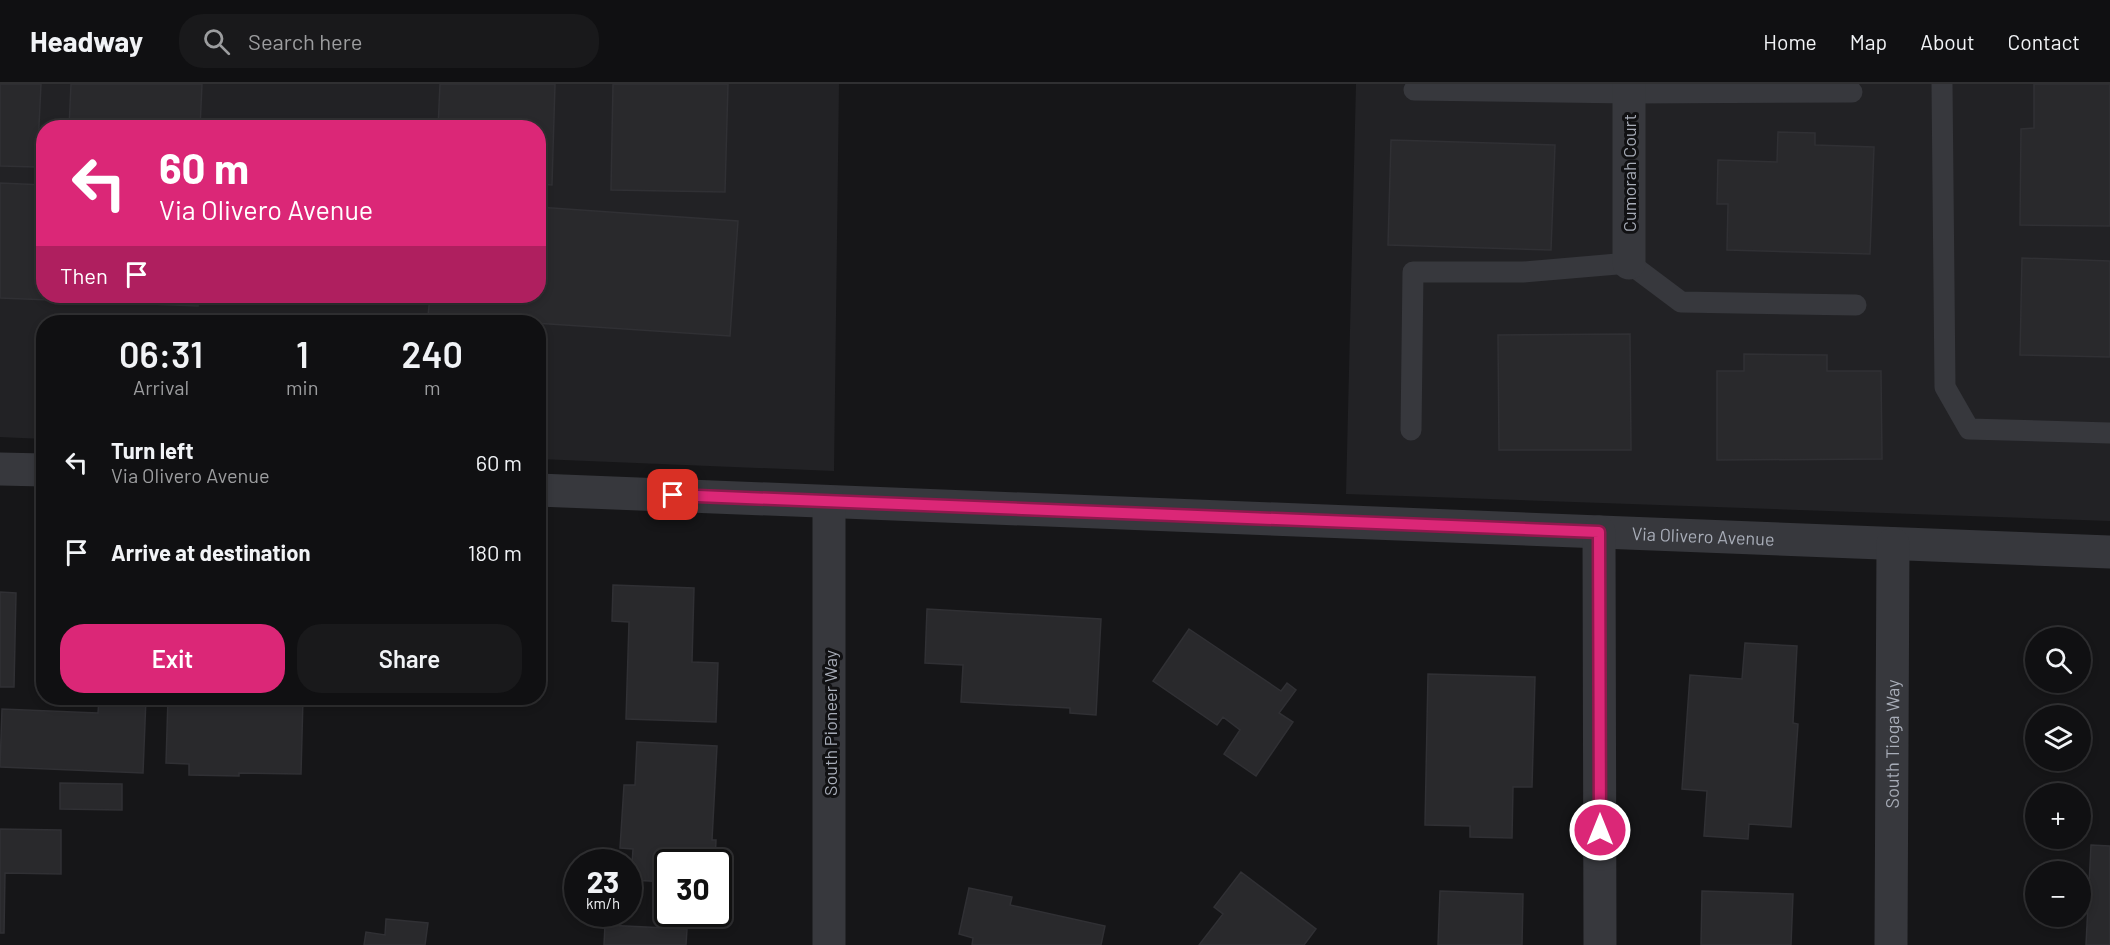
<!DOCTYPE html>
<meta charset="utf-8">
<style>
body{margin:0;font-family:Barlow,sans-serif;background:#19191b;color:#f1f3f6;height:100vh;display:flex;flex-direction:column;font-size:22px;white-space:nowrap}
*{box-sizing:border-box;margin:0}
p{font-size:20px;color:#9c9d9f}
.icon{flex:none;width:33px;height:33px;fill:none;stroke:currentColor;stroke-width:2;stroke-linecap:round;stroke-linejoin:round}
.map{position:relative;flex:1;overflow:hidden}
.panel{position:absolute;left:36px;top:231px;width:510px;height:390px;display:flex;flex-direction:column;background:#101012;border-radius:24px;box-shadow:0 3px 9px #0003,0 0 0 2px #303032}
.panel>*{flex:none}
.hud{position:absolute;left:36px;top:36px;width:510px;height:183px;border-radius:24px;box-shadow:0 3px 9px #0003,0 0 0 2px #303032;background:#db2777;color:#fff;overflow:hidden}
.tools{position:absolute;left:2025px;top:543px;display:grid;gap:12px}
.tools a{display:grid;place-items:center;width:66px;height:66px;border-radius:50%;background:#101012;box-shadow:0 3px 9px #0003,0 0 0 2px #303032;font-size:30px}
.speed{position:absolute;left:564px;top:765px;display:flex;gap:12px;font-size:30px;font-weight:700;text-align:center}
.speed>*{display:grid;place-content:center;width:78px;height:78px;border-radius:50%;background:#101012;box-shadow:0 3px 9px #0003,0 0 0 2px #303032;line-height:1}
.speed small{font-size:15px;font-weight:400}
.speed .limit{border:3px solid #111;border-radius:9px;background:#fff;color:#111}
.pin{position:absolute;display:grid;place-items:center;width:51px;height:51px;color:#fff;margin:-26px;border-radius:12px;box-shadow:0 3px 9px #0006}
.me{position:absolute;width:66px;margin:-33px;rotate:0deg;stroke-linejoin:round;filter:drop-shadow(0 0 4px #0008)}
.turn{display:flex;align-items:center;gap:21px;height:126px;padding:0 24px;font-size:27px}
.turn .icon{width:78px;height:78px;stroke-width:2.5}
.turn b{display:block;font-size:42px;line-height:51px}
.then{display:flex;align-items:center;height:57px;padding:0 24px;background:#0003;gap:12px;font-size:22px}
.eta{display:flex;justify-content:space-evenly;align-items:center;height:102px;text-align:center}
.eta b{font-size:36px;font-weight:600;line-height:42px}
.button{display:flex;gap:12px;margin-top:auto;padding:12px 24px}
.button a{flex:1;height:69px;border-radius:24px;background:#db2777;color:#fff;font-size:24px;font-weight:600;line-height:69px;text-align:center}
.button a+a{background:#19191b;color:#f1f3f6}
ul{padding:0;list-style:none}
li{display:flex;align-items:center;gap:18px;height:90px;padding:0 24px}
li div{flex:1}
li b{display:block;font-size:22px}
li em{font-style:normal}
header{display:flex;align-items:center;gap:36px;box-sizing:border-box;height:84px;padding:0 30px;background:#101012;border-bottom:2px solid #303032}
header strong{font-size:28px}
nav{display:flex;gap:33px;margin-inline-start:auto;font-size:21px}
.search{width:420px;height:54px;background:#19191b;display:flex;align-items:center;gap:15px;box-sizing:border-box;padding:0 21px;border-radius:24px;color:#9c9d9f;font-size:22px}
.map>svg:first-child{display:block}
.built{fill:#222225;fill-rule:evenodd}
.building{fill:#29292c;stroke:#303034;stroke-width:1.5}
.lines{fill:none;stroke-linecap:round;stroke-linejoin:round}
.lane{stroke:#37383d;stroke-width:21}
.street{stroke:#37383d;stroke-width:33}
.route-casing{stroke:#8e194d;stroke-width:15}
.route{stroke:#db2777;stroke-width:10}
.labels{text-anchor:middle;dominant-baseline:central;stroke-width:6;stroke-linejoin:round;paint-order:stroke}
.street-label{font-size:18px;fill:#a8adb8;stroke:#111113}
</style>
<header>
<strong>Headway</strong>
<div class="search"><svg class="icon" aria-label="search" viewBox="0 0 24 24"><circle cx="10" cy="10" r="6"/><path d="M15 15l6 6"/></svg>Search here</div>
<nav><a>Home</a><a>Map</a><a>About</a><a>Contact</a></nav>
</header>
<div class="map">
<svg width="2110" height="861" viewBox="0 0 2110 861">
<rect width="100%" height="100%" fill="#161618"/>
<path class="built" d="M0,0H839L834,387L539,375L538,238H44L43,355L0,353ZM44,44H538V212H44Z
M1356,0H2110V437L1346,410Z"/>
<path class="building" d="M0,0H41L37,83L0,82Z
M71,0H202L200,44H69Z
M440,0H555L552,101L538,100V44H438Z
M613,0H728L725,108L611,106Z
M2034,0H2110V142L2020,141L2021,45L2034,44Z
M1778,48L1815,49V61L1874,63L1870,170L1727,166L1728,120H1717L1718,76L1777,78Z
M1391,56L1555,61L1551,166L1388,161Z
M0,99L44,101V212H199L198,222L0,214Z
M538,123L738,137L730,252L428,232L430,212H538Z
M2022,174L2110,177V273L2020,271Z
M1630,250L1631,366H1499L1498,251Z
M1744,270L1827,271V287H1881L1882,375L1717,376V287H1744Z
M613,501L694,504L692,578L718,579L716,638L626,635L629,538L612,537Z
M0,508L16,509L14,603H0Z
M927,525L1101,535L1096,631L1070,629V624L961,618L963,581L925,579Z
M1189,545L1281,607L1287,599L1296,606L1279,629L1293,638L1256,692L1224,670L1240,646L1223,633L1217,641L1153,597Z
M1745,559L1797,562L1793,639L1798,640L1791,743L1749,740L1748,755L1704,752L1707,707L1682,705L1690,591L1742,595Z
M1428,590L1535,593L1532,703H1513L1512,754L1470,753V742L1425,741Z
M99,614H146L143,689L0,683L2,625L98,629Z
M168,614H303L301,690L239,689V692L189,691V680L166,679Z
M637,658L717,662L712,756H716L715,778H668V798L631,796L633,765L620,764L624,701H635Z
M60,699L122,700V726L60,725Z
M0,745L61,746V790L5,789L4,849H0Z
M2091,761L2110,762V861H2086Z
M1241,788L1316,845L1304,861H1199L1223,830L1214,823Z
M969,804L1012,813L1010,821L1105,842L1101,861H972L973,854L959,850Z
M1440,807L1523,810L1522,861H1438Z
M1702,807L1793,810L1791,861H1701Z
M386,835L428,839L425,861H364L366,848L385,851Z
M605,841L687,845L686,861H604Z"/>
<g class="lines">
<path class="lane" d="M1942,0L1945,303L1969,345L2110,349
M1414,6L1629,9L1852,8
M1411,346L1413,188H1523L1629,179L1681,218L1856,221"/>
<g class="street">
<path d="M1629,179V0"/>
<path d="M0,385L44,386"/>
<path id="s1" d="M538,406L2110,468"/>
<path d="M1599,448L1600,861"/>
<path d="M829,861V418"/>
<path id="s2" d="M1891,861L1893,460"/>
</g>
</g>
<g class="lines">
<g class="route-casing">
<path id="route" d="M673,411L1599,448L1600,746"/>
</g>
<use href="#route" class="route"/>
</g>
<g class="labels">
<g class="street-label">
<text transform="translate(1629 89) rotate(-90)">Cumorah Court</text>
<text stroke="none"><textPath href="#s1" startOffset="1166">Via Olivero Avenue</textPath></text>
<text transform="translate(830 639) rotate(-90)">South Pioneer Way</text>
<text stroke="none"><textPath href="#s2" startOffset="201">South Tioga Way</textPath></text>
</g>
</g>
</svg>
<div class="tools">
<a><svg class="icon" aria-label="search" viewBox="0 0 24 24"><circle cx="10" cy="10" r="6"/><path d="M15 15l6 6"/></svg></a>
<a><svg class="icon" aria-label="layers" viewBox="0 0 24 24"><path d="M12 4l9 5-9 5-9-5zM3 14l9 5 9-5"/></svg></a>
<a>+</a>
<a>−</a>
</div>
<div class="speed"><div>23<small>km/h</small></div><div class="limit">30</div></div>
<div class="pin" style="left:673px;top:411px;background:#d93025"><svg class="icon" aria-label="arrive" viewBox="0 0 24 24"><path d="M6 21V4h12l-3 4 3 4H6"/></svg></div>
<svg class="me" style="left:1600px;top:746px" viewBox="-20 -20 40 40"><circle r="17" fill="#db2777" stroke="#fff" stroke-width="3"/><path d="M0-11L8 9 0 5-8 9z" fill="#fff"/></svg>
<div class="hud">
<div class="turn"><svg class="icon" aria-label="left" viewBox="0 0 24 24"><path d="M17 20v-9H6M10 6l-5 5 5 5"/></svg><div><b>60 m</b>Via Olivero Avenue</div></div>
<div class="then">Then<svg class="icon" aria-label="arrive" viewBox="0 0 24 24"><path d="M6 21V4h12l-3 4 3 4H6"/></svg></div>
</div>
<section class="panel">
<div class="eta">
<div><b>06:31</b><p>Arrival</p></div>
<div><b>1</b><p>min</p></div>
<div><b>240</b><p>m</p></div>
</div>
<ul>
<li><svg class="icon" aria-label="left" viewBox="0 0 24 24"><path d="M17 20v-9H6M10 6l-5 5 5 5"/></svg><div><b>Turn left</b><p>Via Olivero Avenue</p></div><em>60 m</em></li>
<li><svg class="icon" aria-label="arrive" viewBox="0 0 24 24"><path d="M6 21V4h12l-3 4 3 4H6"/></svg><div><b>Arrive at destination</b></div><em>180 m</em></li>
</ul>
<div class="button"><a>Exit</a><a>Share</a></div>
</section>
</div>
